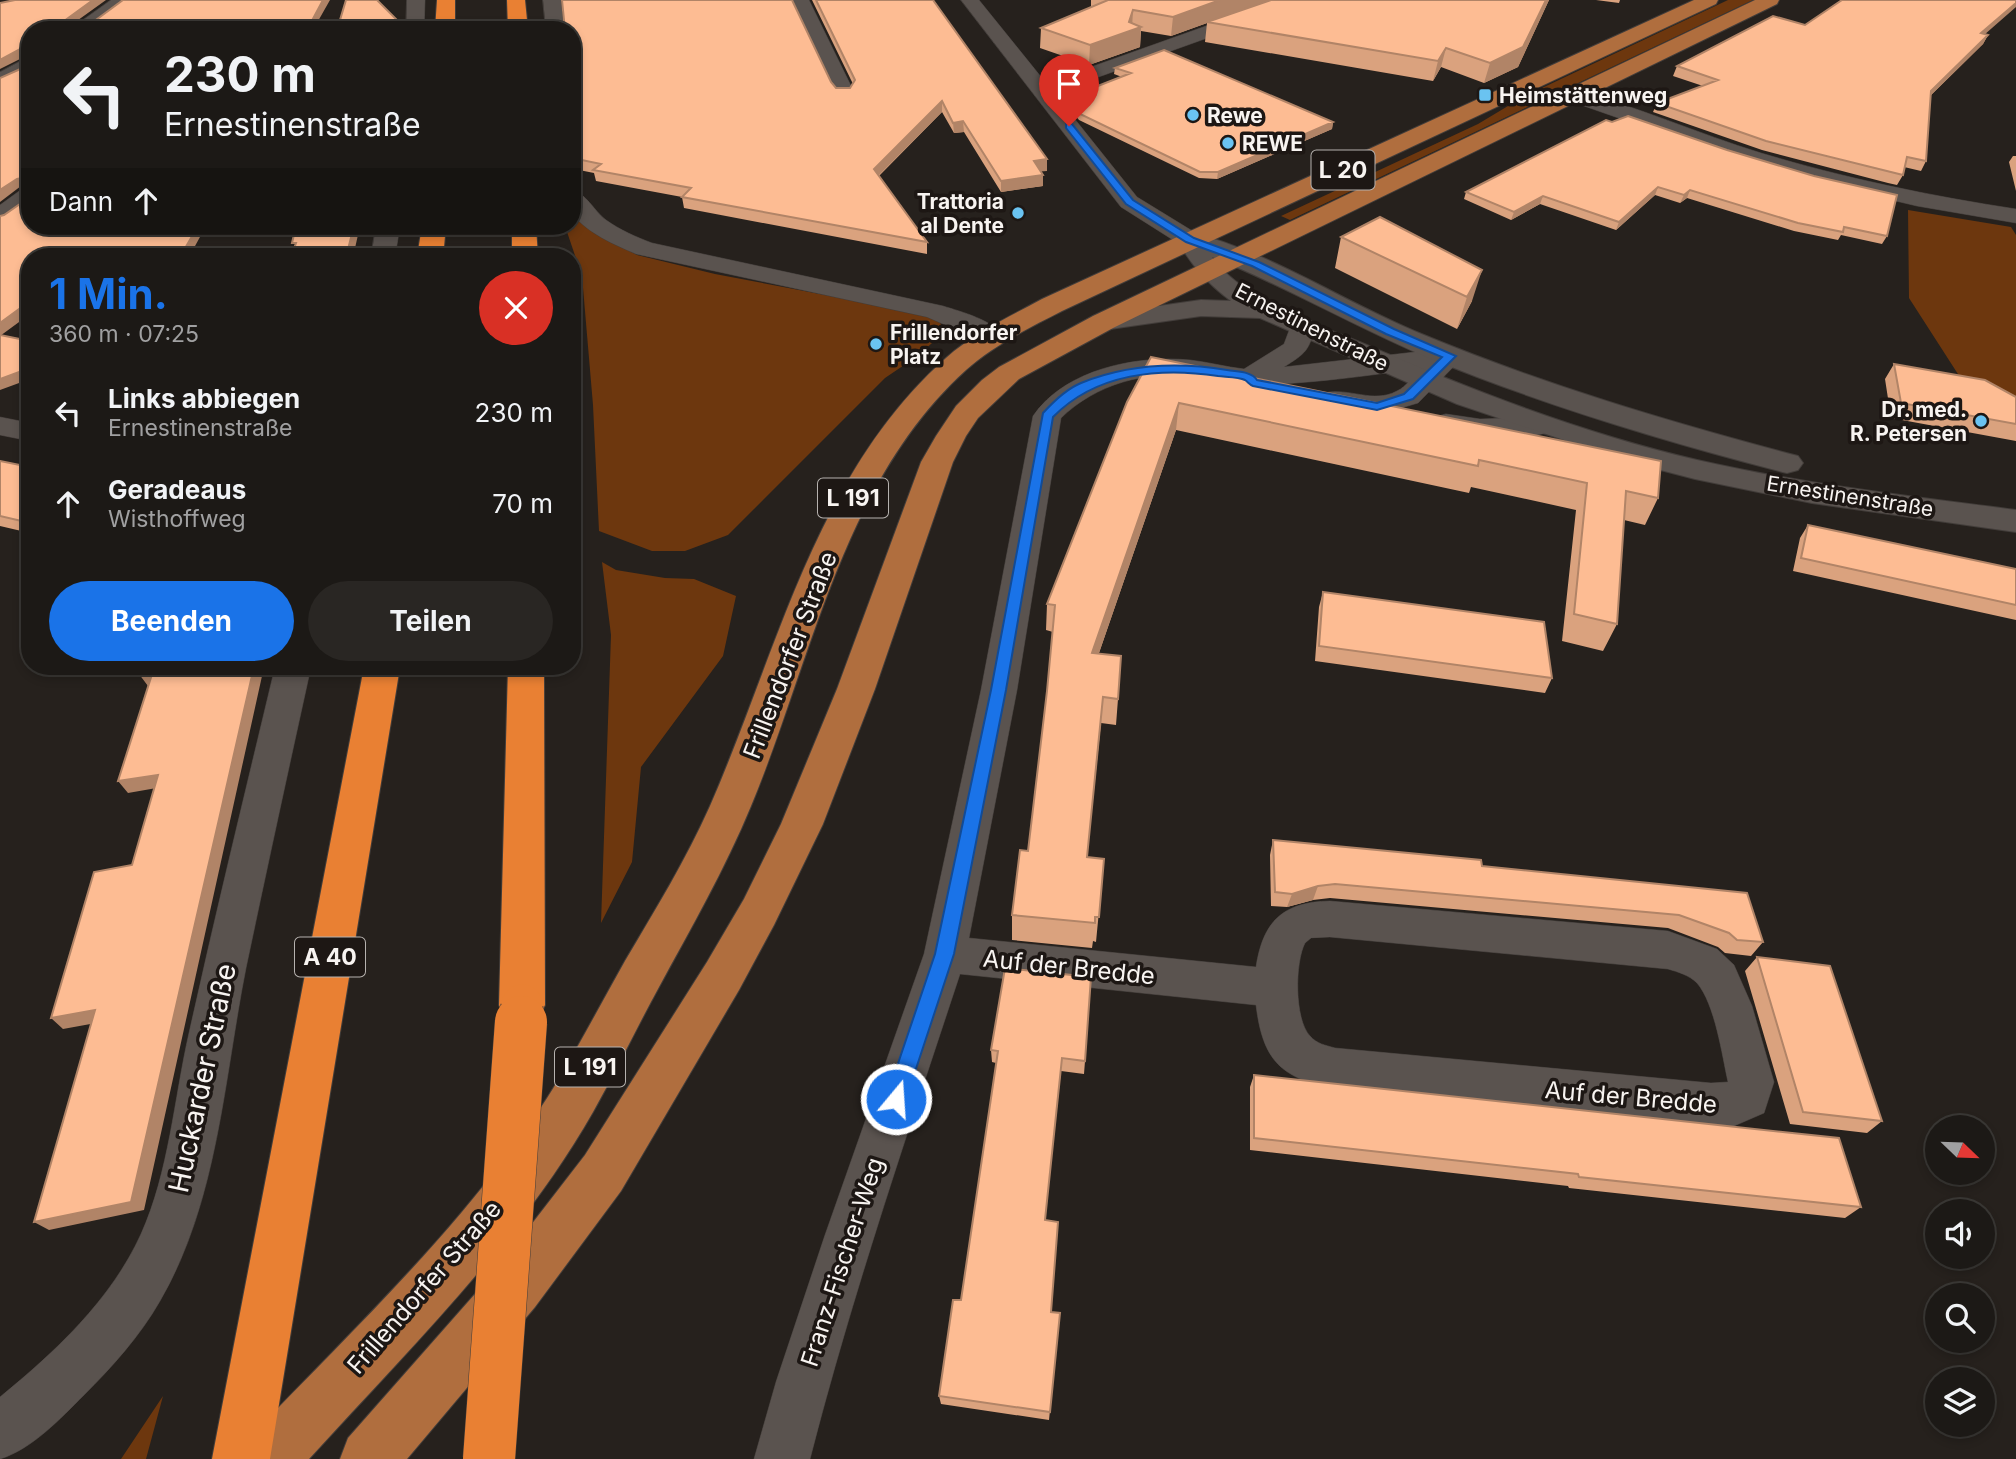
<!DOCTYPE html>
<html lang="de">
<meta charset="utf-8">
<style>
body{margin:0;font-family:Inter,sans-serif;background:#292623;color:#f1f3f6;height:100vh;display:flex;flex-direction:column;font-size:26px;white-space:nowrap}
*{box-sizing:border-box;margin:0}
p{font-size:23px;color:#a0a0a1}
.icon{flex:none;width:38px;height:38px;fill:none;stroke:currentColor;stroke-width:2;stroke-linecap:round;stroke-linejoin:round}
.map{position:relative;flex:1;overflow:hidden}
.side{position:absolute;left:21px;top:248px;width:560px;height:427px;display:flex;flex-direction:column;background:#1c1916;border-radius:28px;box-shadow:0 4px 10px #0003,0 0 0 2px #3a3835}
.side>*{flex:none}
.hud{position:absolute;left:21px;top:21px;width:560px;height:214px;border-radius:28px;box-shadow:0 4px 10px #0003,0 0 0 2px #3a3835;background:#1c1916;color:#f1f3f6;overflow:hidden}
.needle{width:46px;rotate:113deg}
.tools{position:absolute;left:1925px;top:1115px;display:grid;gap:14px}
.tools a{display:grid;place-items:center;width:70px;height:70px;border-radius:50%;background:#1c1916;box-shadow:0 4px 10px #0003,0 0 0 2px #3a3835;font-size:35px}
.pin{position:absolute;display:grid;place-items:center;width:60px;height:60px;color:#fff;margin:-72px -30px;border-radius:50% 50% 50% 0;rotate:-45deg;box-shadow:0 0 7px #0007}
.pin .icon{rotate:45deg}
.me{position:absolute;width:77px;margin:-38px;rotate:18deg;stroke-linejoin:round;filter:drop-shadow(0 0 5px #0008)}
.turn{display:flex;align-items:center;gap:24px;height:147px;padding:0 28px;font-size:32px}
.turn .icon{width:91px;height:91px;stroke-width:2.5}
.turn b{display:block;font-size:49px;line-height:60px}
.then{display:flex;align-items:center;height:66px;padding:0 28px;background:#0003;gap:14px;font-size:26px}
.round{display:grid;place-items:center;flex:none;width:74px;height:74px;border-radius:37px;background:#292623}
.summary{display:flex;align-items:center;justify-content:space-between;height:119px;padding:0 28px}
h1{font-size:42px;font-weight:700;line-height:52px;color:#1a73e8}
.cta{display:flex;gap:14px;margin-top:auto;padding:14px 28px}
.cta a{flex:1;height:80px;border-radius:42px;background:#1a73e8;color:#fff;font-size:28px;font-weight:700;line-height:80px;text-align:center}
.cta a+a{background:#292623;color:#f1f3f6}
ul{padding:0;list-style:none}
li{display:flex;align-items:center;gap:21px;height:91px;padding:0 28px}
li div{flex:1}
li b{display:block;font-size:26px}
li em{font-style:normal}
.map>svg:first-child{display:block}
.green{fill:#6d370e}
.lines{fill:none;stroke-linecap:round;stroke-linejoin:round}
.minor-casing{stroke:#423d3a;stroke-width:1}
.secondary-casing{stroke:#423d3a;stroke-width:2}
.primary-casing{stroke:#423d3a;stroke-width:2}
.motorway-casing{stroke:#423d3a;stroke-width:2}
.minor{fill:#5a534f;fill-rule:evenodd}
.secondary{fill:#5a534f;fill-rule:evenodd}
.primary{fill:#b06e3e;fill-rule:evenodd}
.motorway{fill:#e98033;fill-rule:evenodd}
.motorway-bridge-far1-casing{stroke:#423d3a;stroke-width:43;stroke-linecap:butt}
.motorway-bridge-casing{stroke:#423d3a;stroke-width:53;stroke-linecap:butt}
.motorway-bridge-far1{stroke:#e98033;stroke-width:41}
.motorway-bridge{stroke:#e98033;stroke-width:52}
.wall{fill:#daa27e}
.shaded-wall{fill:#b18467}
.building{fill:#fdbc93;stroke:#b18467;stroke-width:2}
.route{fill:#1a73e8;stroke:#114b97;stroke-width:2}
.poi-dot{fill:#6ac3f1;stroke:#1d1714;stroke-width:2.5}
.labels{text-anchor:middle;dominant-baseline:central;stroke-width:7;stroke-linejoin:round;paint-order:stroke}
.far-poi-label{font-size:21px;font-weight:bold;fill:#f8f4f1;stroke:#1d1714;text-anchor:start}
.far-street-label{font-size:21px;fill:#f8f4f1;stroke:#1d1714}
.shield{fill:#1d1714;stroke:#b6b2af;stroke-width:2}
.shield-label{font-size:23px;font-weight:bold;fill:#f8f4f1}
.street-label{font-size:24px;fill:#f8f4f1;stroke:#1d1714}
.near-street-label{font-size:28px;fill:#f8f4f1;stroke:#1d1714}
</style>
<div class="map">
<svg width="2016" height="1459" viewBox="0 0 2016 1459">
<rect width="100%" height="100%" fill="#26211d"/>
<path class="green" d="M1728,0H1753L1290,220L1281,216L1478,124L1523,97Z
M1908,210L2011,227L2016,235V417L1965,385L1909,298Z
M572,217L637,255L715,274L926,314L939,321L945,331L919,355L885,378L728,535L685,551H652L599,531L593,405L582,276L565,226H572Z
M602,562L616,570L665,578L694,579L736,596L723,656L641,767L632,862L601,923L611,635Z
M163,1396L146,1459H121Z"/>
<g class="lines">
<g class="minor-casing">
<path id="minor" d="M111,0H132L91,30H69Z
M407,0H425L424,30H406Z
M543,0H561L564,30H546Z
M791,0H809L854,92L851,96H837L834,92Z
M961,0H979L1046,83L1279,0H1305L1302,4L1054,93L1137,197L1199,235L1202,240L1199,245L1190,247L1181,245L1121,207Z
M30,56V71L0,87V72Z
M1574,90C1637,106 1699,134 1761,153C1844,178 1930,196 2016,209V223L1917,206L1811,181L1724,155L1567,100L1564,96L1567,92Z
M30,187V205L8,221L0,223V205L22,189Z
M572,190C586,193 594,211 606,220C620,230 636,237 652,243L943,306C962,312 993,320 1004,337L1000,343L991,345L927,317L636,254C613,244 589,234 572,214Z
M376,226H400L395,257H371Z
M1302,318L1311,320L1315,326C1309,351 1306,353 1284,367L1450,348L1460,350L1464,356L1418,403L1377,415L1324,405L1320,399L1324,393C1349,387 1373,404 1397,391C1406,387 1414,375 1422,368C1366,376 1309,384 1252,385C1232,386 1213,379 1194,377C1146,370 1096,384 1061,418L1017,690L969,938L1256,967C1263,921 1283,902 1330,901L1668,931L1717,949L1734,965L1752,1006L1774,1082L1764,1113L1734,1126L1711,1127L1335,1090C1281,1077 1263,1062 1256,1005L960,974C907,1135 852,1295 810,1459H754L776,1382L825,1235L924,954L981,690L1033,416C1065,369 1137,355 1190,360C1208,362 1226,367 1244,369L1284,344L1293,320ZM1330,937L1668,969C1678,972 1689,975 1697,983C1715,1004 1722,1055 1728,1082L1711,1083L1335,1048C1325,1045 1317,1044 1310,1036C1294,1019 1295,962 1305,943L1311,938Z
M1446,414L1480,419L1541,417L1551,420L1555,426L1551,432C1515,441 1471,438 1436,429L1432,423L1436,417Z
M0,417L30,423V441L0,435Z
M275,667H311C289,767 267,868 246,968C224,1079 218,1201 160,1301C140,1336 112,1367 84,1395C60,1419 32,1449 0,1459V1397C55,1352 111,1300 141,1234C169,1172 174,1099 189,1033C216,911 246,789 275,667Z"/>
</g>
<g class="secondary-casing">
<path id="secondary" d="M1190,232C1270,252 1342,301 1419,333C1542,384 1669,422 1798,456L1803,463L1798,470L1787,473C1666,442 1544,405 1429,358C1355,327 1286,286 1212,257C1241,299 1316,324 1362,343C1471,390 1581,433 1697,460C1802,484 1909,496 2016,510V532L1812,503L1695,479L1626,461L1457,404L1260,318L1201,316L1103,330L1093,328L1089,322L1093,316L1103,314L1201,300L1231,301C1207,283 1192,266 1177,240L1181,235Z"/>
</g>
<g class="primary-casing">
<path id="primary" d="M1694,0H1718L1716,4L1062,311C1029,328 994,345 966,370C843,481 812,659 751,806C725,869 691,928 659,987C636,1029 616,1071 593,1112C519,1242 409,1349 309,1459H241L249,1438C357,1325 477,1214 559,1079C582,1040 603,1000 625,961C655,910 686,860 710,806C777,653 816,473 946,358C974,333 1009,317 1042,299Z
M1755,0H1779L1777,4L1113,328L1019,379L978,418L966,436L953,462L875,689L823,824L774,925L739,990L621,1191L535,1307L407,1459H340L348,1438L497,1269L585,1155L707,962L744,899L781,824L837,689L921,462L936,436L956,406L982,380L999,367L1093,316Z"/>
</g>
<g class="motorway-casing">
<path id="motorway" d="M437,0H455V30H435Z
M507,0H525L528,30H508Z
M422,226H446L443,257H417Z
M512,226H536L538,257H512Z
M364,667H400L270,1459H212Z
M508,667H544L545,1005L538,1020L522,1026L506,1020L499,1005Z"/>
</g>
<use href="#minor" class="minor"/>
<use href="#secondary" class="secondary"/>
<use href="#primary" class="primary"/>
<use href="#motorway" class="motorway"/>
<g class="motorway-bridge-far1-casing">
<path id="motorway-bridge-far1" d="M521,1023L522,1005"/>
</g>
<g class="motorway-bridge-casing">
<path id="motorway-bridge" d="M489,1459L521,1022"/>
</g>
<use href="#motorway-bridge-far1" class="motorway-bridge-far1"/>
<use href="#motorway-bridge" class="motorway-bridge"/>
</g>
<path class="wall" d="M812,0H933L1047,159V171H1041L1043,186L1001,192L964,132L954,133L942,112L879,176L927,242V254L684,208L682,197L596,181L594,173L574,169L572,161V30L831,82L836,88H850L853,84Z
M1091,0H1549L1518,67L1484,83L1441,67L1433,81L1205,42L1207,23L1171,36L1141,31L1140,47L1089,65L1040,48L1041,28L1091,7Z
M1596,0H1620L1619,3Z
M1805,25L1988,35L1983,44L1930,96L1926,161L1921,171L1904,167L1903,175L1897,185L1888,183L1762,150L1653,112L1657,103L1703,86L1673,76L1677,66Z
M1115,68L1333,122L1332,129L1217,179L1199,178L1079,120L1066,104L1067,98L1122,77L1114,74Z
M1612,122L1887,236L1882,244L1841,235L1838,240L1794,231L1687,198L1680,203L1655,195L1616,230L1540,204L1511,220L1464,199L1466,192Z
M2013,156H2016V191L2009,162Z
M1380,217L1472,301L1457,329L1335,268L1341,237Z
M1151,357L1658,498L1645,525L1624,520L1617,624L1603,651L1562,641L1576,510L1471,487L1469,493L1176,430L1099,653L1118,699L1116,725L1101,723L1087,857L1104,859L1096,942L1093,941L1092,948L1012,940V915L1028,851L1047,691L1053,632L1046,630L1047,604Z
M1894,364L2016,397V441L1891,418L1885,379Z
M0,461L30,467V533L0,526Z
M1808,525L2016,569V620L1793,571L1800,538Z
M1323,592L1552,678L1545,693L1315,661L1319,607Z
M1273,840L1482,866L1747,893L1763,942L1751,956L1725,953L1718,947L1668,928L1330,898L1313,900L1287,907L1271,906L1270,855Z
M1757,957L1882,1121L1867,1133L1790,1124L1745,971Z
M991,1050L1085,1061L1084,1074L1061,1071L1045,1220L1051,1312L1060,1313L1049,1420L941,1404L939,1396L961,1300L996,1063L992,1062Z
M1254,1075L1861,1207L1845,1218L1569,1188L1568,1186L1250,1150V1087Z"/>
<path class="shaded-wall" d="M93,0H106L67,28L63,25L64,21Z
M323,0H330L313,30H307Z
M1220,0H1271L1171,36L1173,17Z
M1546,0H1549L1518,67L1484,83L1490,63Z
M2016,3V7L1976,42L1981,33Z
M1133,10L1132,29L1141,27L1140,47L1089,65L1090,45L1129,22Z
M398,21L401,30H396Z
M1988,35L1983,44L1925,101L1931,91Z
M26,46L30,54L0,69V60Z
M1446,48L1441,67L1433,81L1438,61Z
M942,101V112L874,180V169Z
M963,121L964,132L954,133L953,123Z
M1333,122L1332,129L1217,179L1218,172Z
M1047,159V171L1034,172V161Z
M1043,175V186L1001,192V181Z
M27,177L30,185L21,186L0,202V190L17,179Z
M1658,187L1655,195L1616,230L1619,222Z
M1690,190L1687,198L1680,203L1684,195Z
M1543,196L1540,204L1511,220L1514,212Z
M198,226H206L189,257H180Z
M354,226H360L353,257H346Z
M1482,270L1472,301L1457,329L1467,297Z
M30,301V314L0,336V323Z
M30,368V379L0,390V379Z
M1179,403L1176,430L1090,679L1092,653Z
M254,667H264L144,1210L49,1230L34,1222Z
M153,671L148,686L139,674Z
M158,775L168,786L128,793L118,781Z
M1318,886L1313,900L1287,907L1292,894Z
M95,1010L107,1021L63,1029L51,1018Z"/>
<path class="building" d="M15,0H93L64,21L63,25H89L123,0H323L307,30H30V226H198L180,257H30V301L0,323V216L4,215L27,199V177L17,179L0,190V78L27,66L26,46L0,60V3Z
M346,0H377L398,21L396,30H337Z
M562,0H792L831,82L836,88H850L855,80L816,0H933L1047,159L1034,161L1043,175L1001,181L963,121L953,123L942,101L874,169L927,242L682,197L691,188L593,170L601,164L572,158V30H565Z
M1108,0H1220L1173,17L1133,10L1129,22L1141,27L1090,45L1041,28Z
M1271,0H1546L1523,47L1490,63L1446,48L1438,61L1207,22Z
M1842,0H2016V3L1981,33L1988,35L1931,91L1926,161L1907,157L1903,175L1766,141L1657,103L1718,80L1677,66L1773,16L1805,25Z
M1164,50L1333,122L1218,172H1200L1080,114L1067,98L1131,73L1115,68Z
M1628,116L1727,150L1814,176L1897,195L1887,236L1844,227L1843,232L1798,223L1690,190L1684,195L1658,187L1619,222L1543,196L1514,212L1466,192L1606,120L1612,122Z
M1380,217L1482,270L1467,297L1341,237Z
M296,226H354L346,257H291L296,243H292Z
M0,335L30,341V368L0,379Z
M1151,357L1661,461L1658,498L1626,491L1617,624L1574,614L1587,483L1479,460L1478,466L1179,403L1092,653L1121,656L1118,699L1103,697L1087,857L1104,859L1099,917H1095V923L1012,915L1020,850L1028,851L1047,691L1055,605L1047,604L1127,402Z
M1894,364L1985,380L2016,397V424L1901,403Z
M0,461L30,467V523L0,516Z
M1808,525L2016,569V605L1801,558Z
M1323,592L1544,622L1552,678L1319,646Z
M141,667H254L131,1202L34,1222L95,1010L51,1018L94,872L132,865L158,775L118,781L153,671L139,674Z
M1273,840L1481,860L1482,866L1747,893L1763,942L1737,940L1729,933L1679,915L1335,884L1318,886L1292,894L1275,892Z
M1757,957L1830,966L1882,1121L1803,1112Z
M1005,968L1091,977L1085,1061L1062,1058L1045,1220L1058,1222L1051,1312L1060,1313L1050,1412L939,1396L953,1300H961L998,1051L991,1050Z
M1254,1075L1839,1138L1861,1207L1579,1177L1578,1174L1254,1138Z"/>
<path class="route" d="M1066,124H1072L1133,200L1194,238L1259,262L1394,329L1456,356L1413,399L1377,410L1253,386C1250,385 1248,382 1245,380C1239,377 1226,377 1218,376C1160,367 1096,373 1053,417L1006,690L954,954L906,1099L903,1106L896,1108L889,1106L886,1099L935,954L991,690L1043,413C1054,401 1066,389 1081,383C1128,364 1178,362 1227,370C1237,372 1251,371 1257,380L1377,403L1404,394L1442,357L1386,334L1252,266L1186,242L1126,204L1066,128Z"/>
<g class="poi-dot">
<rect x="1478" y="88" width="14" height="14" rx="3.5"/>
<circle cx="1193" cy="115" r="7"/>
<circle cx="1228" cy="143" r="7"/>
<circle cx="1018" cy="213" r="7"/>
<circle cx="876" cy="344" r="7"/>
<circle cx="1981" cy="421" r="7"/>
</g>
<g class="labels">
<g class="far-poi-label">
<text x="1499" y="95">Heimstättenweg</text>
<text x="1207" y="115">Rewe</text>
<text x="1242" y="143">REWE</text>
<text x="1004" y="201" text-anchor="end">Trattoria<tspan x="1004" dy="24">al Dente</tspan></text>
<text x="890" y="332">Frillendorfer<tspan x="890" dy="24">Platz</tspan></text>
<text x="1967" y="409" text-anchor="end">Dr. med.<tspan x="1967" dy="24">R. Petersen</tspan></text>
</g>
<g class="far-street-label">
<text transform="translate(1312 327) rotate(27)">Ernestinenstraße</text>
<text transform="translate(1850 496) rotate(9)">Ernestinenstraße</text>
</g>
<g class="shield">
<rect x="1311.5" y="150.5" width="63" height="39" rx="5"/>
<rect x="818" y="478.5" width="70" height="39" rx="5"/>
<rect x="295" y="937.5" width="70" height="39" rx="5"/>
<rect x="555" y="1047.5" width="70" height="39" rx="5"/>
</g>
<g class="shield-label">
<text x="1343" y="170">L 20</text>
<text x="853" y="498">L 191</text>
<text x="330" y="957">A 40</text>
<text x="590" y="1067">L 191</text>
</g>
<g class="street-label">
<text transform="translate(790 655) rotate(-69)">Frillendorfer Straße</text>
<text transform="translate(1069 967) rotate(6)">Auf der Bredde</text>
<text transform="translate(1631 1097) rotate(5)">Auf der Bredde</text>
<text transform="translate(842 1262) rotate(-72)">Franz-Fischer-Weg</text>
<text transform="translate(424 1287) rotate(-49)">Frillendorfer Straße</text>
</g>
<g class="near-street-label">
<text transform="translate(202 1078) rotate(-78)">Huckarder Straße</text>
</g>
</g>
</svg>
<div class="tools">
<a><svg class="needle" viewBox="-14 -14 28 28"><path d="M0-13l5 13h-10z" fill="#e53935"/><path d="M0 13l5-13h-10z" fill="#a0a0a1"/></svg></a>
<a><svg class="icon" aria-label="sound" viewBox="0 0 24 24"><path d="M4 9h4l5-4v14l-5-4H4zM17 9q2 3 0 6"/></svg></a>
<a><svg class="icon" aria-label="search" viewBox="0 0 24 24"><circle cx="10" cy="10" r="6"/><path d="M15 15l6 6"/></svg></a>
<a><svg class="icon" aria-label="layers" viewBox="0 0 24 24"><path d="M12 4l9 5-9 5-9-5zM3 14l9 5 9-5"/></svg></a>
</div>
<div class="pin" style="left:1069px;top:126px;background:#d93025"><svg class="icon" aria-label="arrive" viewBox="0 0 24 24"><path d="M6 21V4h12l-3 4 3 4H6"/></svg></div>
<svg class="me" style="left:896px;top:1099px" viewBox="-20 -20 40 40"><circle r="17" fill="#1a73e8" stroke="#fff" stroke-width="3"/><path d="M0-11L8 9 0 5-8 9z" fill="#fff"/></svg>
<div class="hud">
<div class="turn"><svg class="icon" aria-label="left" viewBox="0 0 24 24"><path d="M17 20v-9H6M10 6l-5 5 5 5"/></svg><div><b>230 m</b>Ernestinenstraße</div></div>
<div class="then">Dann<svg class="icon" aria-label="ahead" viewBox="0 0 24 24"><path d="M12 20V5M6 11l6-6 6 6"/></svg></div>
</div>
<section class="side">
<div class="summary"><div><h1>1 Min.</h1><p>360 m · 07:25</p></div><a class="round" style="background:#d93025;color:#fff"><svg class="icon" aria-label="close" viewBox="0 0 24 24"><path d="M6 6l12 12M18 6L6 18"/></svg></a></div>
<ul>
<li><svg class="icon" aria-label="left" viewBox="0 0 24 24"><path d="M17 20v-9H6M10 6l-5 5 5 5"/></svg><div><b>Links abbiegen</b><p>Ernestinenstraße</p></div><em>230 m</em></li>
<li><svg class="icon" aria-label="ahead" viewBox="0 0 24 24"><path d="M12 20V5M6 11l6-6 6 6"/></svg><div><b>Geradeaus</b><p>Wisthoffweg</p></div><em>70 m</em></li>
</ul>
<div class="cta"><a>Beenden</a><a>Teilen</a></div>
</section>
</div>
